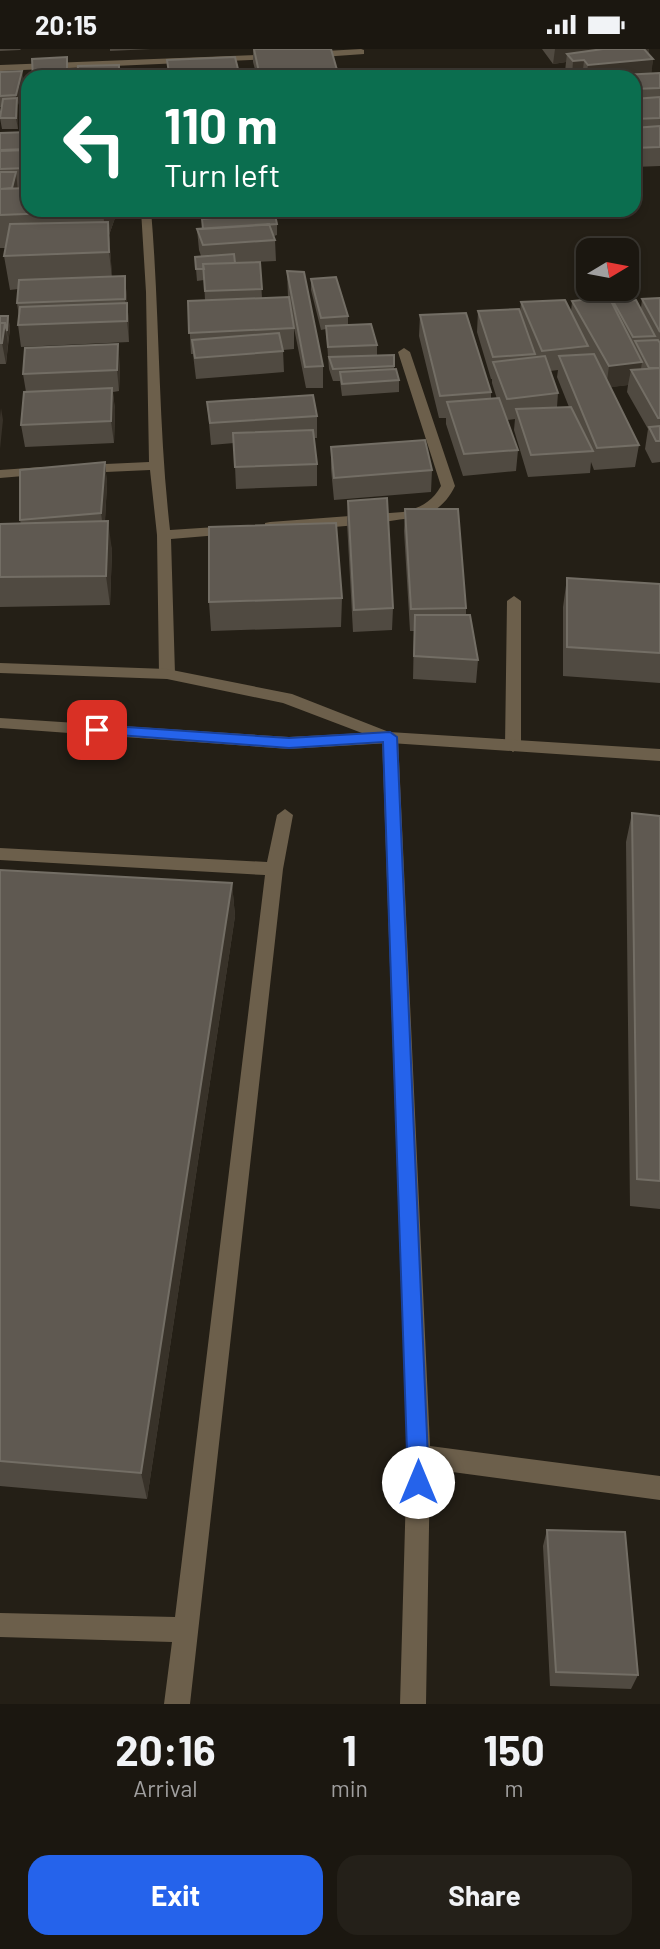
<!DOCTYPE html>
<style>
body{margin:0;font-family:Barlow,sans-serif;background:#242019;color:#f1f3f6;height:100vh;display:flex;flex-direction:column;font-size:26px;white-space:nowrap}
*{box-sizing:border-box;margin:0}
p{font-size:23px;color:#a09f9f}
.icon{flex:none;width:38px;height:38px;fill:none;stroke:currentColor;stroke-width:2;stroke-linecap:round;stroke-linejoin:round}
.map{position:relative;height:1655px;overflow:hidden}
.sheet{display:flex;flex-direction:column;background:#1b1710;flex:1}
.sheet>*{flex:none}
.banner{position:absolute;left:21px;top:21px;width:620px;height:147px;border-radius:21px;box-shadow:0 4px 10px #0003,0 0 0 2px #393630;background:#0b6e4f;color:#fff;overflow:hidden}
.needle{width:46px;rotate:80deg}
.tools{position:absolute;left:576px;top:189px;display:grid;gap:14px}
.tools a{display:grid;place-items:center;width:63px;height:63px;border-radius:14px;background:#1b1710;box-shadow:0 4px 10px #0003,0 0 0 2px #393630;font-size:35px}
.pin{position:absolute;display:grid;place-items:center;width:60px;height:60px;color:#fff;margin:-30px;border-radius:14px;box-shadow:0 4px 10px #0006}
.me{position:absolute;width:77px;margin:-38px;rotate:0deg;stroke-linejoin:round;filter:drop-shadow(0 0 5px #0008)}
.turn{display:flex;align-items:center;gap:24px;height:147px;padding:0 28px;font-size:32px}
.turn .icon{width:91px;height:91px;stroke-width:2.5}
.turn b{display:block;font-size:49px;line-height:60px}
.eta{display:flex;justify-content:space-evenly;align-items:center;height:119px;text-align:center}
.eta b{font-size:42px;font-weight:700;line-height:49px}
.action{display:flex;gap:14px;margin-top:auto;padding:14px 28px}
.action a{flex:1;height:80px;border-radius:21px;background:#2563eb;color:#fff;font-size:28px;font-weight:700;line-height:80px;text-align:center}
.action a+a{background:#242019;color:#f1f3f6}
.status{display:flex;justify-content:space-between;align-items:center;height:49px;padding:0 35px;background:#1b1710;direction:ltr}
.status svg{height:19px;fill:currentColor}
.map>svg:first-child{display:block}
.lines{fill:none;stroke-linecap:round;stroke-linejoin:round}
.service{fill:#6c5f4b;fill-rule:evenodd}
.minor{fill:#6c5f4b;fill-rule:evenodd}
.tertiary{fill:#6c5f4b;fill-rule:evenodd}
.wall{fill:#504a41;fill-rule:evenodd}
.shaded-wall{fill:#383229}
.building{fill:#5f5951;stroke:#736e65;stroke-width:2}
.route{fill:#2563eb;stroke:#184099;stroke-width:2}
</style>
<div class="status"><b>20:15</b><svg viewBox="0 0 49 12"><path d="M0 12V9h3v3zM5 12V6h3v6zM10 12V3h3v9zM15 12V0h3v12zM26 1h20v11H26zM47 4h2v5h-2z"/></svg></div>
<div class="map">
<svg width="660" height="1655" viewBox="0 0 660 1655">
<rect width="100%" height="100%" fill="#241f16"/>
<g class="lines">
<path class="service" d="M514,547L521,552V697L513,703L505,697L507,552Z
M285,760L293,766L283,820L190,1655H164L172,1593L0,1588V1564L175,1568L265,826L0,811V799L267,813L277,766Z"/>
<path class="minor" d="M361,0L364,1V5L308,9L303,6L308,3Z
M279,5L281,7L276,10L0,22V16Z
M141,161H151C160,268 158,375 170,481L231,477L238,481L231,485L171,490L175,625L167,630L159,625L157,486L150,421L84,424L77,420L84,416L149,413L146,243Z
M404,299L410,303L455,437C449,449 441,459 429,464C410,473 285,484 265,480V474L270,473L403,463C420,459 432,453 441,437L398,303Z
M42,418L49,422L47,425L0,429V421Z
M390,682L398,688L430,1397L660,1427V1451L430,1420L426,1655H400L407,1407L382,688Z"/>
<path class="tertiary" d="M0,614L167,620L292,645L389,683L660,700V712L390,694L289,700L0,679V669L289,688L362,684L283,654L167,630L0,624Z"/>
</g>
<path class="wall" d="M0,0H21L20,1L0,2Z
M110,0H151L110,2Z
M253,0H331L339,28H257L253,13Z
M542,0H649V5L653,10L651,24H660V117L634,118V28H569L565,23L566,13L553,15Z
M167,11L238,20V27L243,28H168Z
M0,23L24,32L18,56V80H2L0,69L2,58H0Z
M28,54V83H25L24,73Z
M28,83V161H114L115,169L109,186L112,228L125,227L129,275V293L21,298L18,276L19,268L17,254L18,240L10,241L4,207L6,199H0V84Z
M202,161L277,175V186L274,187L275,191L276,212L251,213H260L262,249L288,248L287,222L323,317V339H306L292,269L294,279V300L283,301L284,323L196,330L193,305H191L188,252L205,251L204,231L197,232L195,208L201,207L199,201L197,180H202Z
M311,230L348,267V276L377,296V306H394V320L399,331V343L342,347L340,332H333L329,320L326,280L321,281L311,241Z
M660,249V413L652,414L645,400L648,380L627,343L628,336L610,338L639,396L635,418L594,421L591,413L590,424L528,428L514,381L515,370L507,371L518,401L516,422L463,427L446,375V369H439L419,287L420,266L491,343V350H497L492,334V330H491L477,283L478,262L520,263L521,253L571,263L572,252L613,256V252L641,259L642,250ZM558,321L557,328L569,358H557L558,344L550,322Z
M0,267H8L10,279L6,315H0Z
M120,316L119,342L113,343L115,361L114,394L25,398L21,376L26,343L23,325Z
M207,353L317,367V389H314L317,415V437L236,440L234,394L211,396Z
M331,398L432,421L431,443L334,451L331,420Z
M105,413L107,435L105,472L112,501L110,556L0,558V475H21L20,471Z
M348,452L393,559L392,581L353,583L347,474Z
M405,460L466,559V566L478,611L476,634L413,630L414,582H410L404,482Z
M567,529L660,535V634L563,627V558Z
M342,549L341,578L211,582L209,553Z
M632,764L660,767V1160L630,1157L626,793Z
M0,821L232,834L235,867L147,1450L0,1437Z
M547,1481L638,1626L631,1640L550,1637L543,1497Z"/>
<path class="shaded-wall" d="M555,0H649V6L584,12L582,28H572L573,12L567,5L566,13L553,15Z
M67,8L69,28H67Z
M653,10L651,29L586,28L588,16Z
M22,22L24,32L18,56V80L16,69V46Z
M16,123L18,143L14,167L11,147Z
M103,161H114L115,169L109,186L113,237L109,203L106,195Z
M125,227L129,275V293L125,250Z
M8,267L10,279L8,293L7,282Z
M5,274L8,295L6,315L2,294Z
M118,295L120,316L119,342L117,321Z
M642,313L639,334L631,321L628,336L606,339L609,317Z
M112,339L115,361L114,394L111,372Z
M1,359L3,371L0,400V368Z
M105,413L107,435L104,486L101,464Z
M108,472L112,501L110,556L106,527Z
M232,834L235,867L147,1450L141,1424Z"/>
<path class="building" d="M254,0H331L339,28H260Z
M603,0H644L653,10L588,16L584,11L573,12L567,5Z
M67,8V28H33L32,10Z
M235,8L238,20L169,24L167,11Z
M119,16V28H77L78,17Z
M22,22L16,46L0,47V23Z
M660,24V39L634,40V28H584Z
M242,26L243,28H213Z
M660,48V69L634,70V50Z
M17,49L16,69H0L3,50Z
M26,54H28V72L24,73Z
M660,77V98L634,99V79Z
M28,83V100L0,101V84Z
M28,101V119L0,120V102Z
M0,123H16L12,139L0,140Z
M28,139V161H103V162L0,166V140Z
M203,161H274L277,175L203,180L202,170L254,165L204,168Z
M108,173L109,203L4,207L10,175Z
M269,175L275,191L203,196L197,180Z
M234,205L235,214L203,215L204,220H196L195,208Z
M260,213L262,240L205,242L203,215Z
M287,222L304,223L323,317L305,318Z
M125,227V250L17,254L19,231Z
M336,228L348,267L321,269L311,230Z
M289,248L294,279L189,284L188,252Z
M609,248L642,313L609,317L572,252Z
M660,249V283L642,250Z
M565,251L588,297L542,302L521,253Z
M636,251L655,287L633,288L613,252Z
M127,254V272L18,276L20,258Z
M519,260L535,305L493,308L478,262Z
M466,264L491,343L440,347L420,266Z
M0,267H8L7,282L5,274H0Z
M0,274H5L2,294H0Z
M371,275L377,296L328,298L326,277Z
M279,284L283,302L195,309L192,291Z
M658,291L660,294V319H649L635,292Z
M118,295L117,321L23,325L25,299Z
M594,305L639,396L597,399L559,307Z
M394,306V317L333,320L329,308Z
M545,307L558,344L507,350L493,313Z
M660,319V369H658L631,321Z
M396,320L399,331L342,335L340,323Z
M112,339L111,372L21,376L24,343Z
M313,346L317,367L210,374L207,353Z
M499,349L518,401L464,405L447,353Z
M571,358L593,402L531,406L516,360Z
M660,377V392H656L649,378Z
M313,381L317,415L235,418L233,384Z
M425,391L432,421L334,429L331,398Z
M105,413L101,464L20,471V421Z
M387,449L393,559L354,561L348,452Z
M405,460H458L466,559L411,560Z
M108,472L106,527L0,528V475Z
M336,474L342,549L209,553V478Z
M567,529L660,535V604L567,598Z
M415,566H470L478,611L414,607Z
M632,764L660,767V1132L637,1130Z
M0,821L232,834L141,1424L0,1412Z
M547,1481L625,1483L638,1626L556,1623Z"/>
<path class="route" d="M97,676L289,689L390,683L397,688L429,1433L426,1440L418,1443L411,1440L408,1433L383,693L289,699L92,684L90,681Z"/>
</svg>
<div class="tools">
<a><svg class="needle" viewBox="-14 -14 28 28"><path d="M0-13l5 13h-10z" fill="#e53935"/><path d="M0 13l5-13h-10z" fill="#a09f9f"/></svg></a>
</div>
<div class="pin" style="left:97px;top:681px;background:#d93025"><svg class="icon" aria-label="arrive" viewBox="0 0 24 24"><path d="M6 21V4h12l-3 4 3 4H6"/></svg></div>
<svg class="me" style="left:418px;top:1433px" viewBox="-20 -20 40 40"><circle r="19" fill="#fff"/><path d="M0-13L10 11 0 6-10 11z" fill="#2563eb"/></svg>
<div class="banner">
<div class="turn"><svg class="icon" aria-label="left" viewBox="0 0 24 24"><path d="M17 20v-9H6M10 6l-5 5 5 5"/></svg><div><b>110 m</b>Turn left</div></div>
</div>
</div>
<section class="sheet">
<div class="eta">
<div><b>20:16</b><p>Arrival</p></div>
<div><b>1</b><p>min</p></div>
<div><b>150</b><p>m</p></div>
</div>
<div class="action"><a>Exit</a><a>Share</a></div>
</section>
